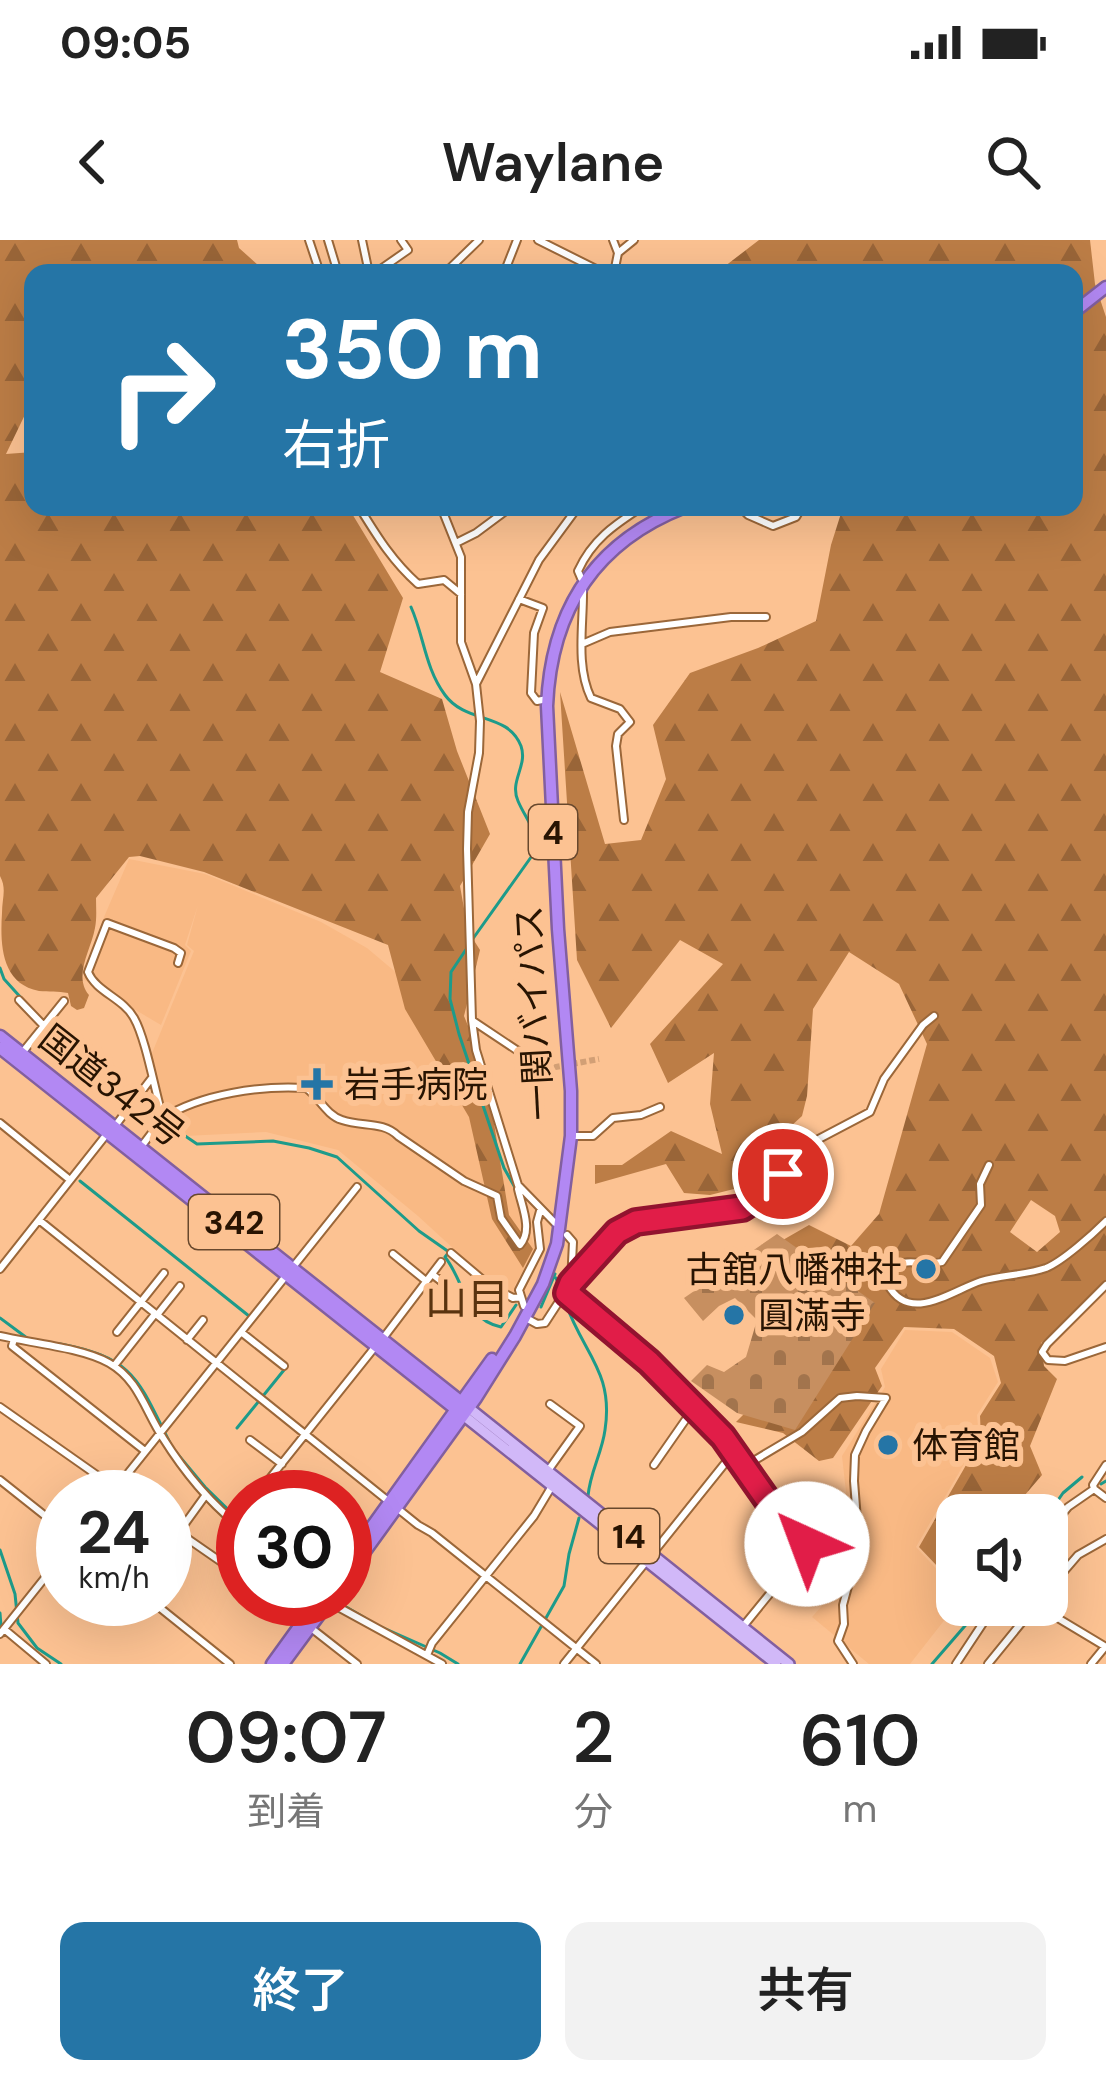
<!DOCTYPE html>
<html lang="ja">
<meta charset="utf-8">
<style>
body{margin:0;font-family:"DM Sans","Noto Sans JP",sans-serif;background:#f2f2f2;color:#222;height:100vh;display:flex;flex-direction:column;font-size:45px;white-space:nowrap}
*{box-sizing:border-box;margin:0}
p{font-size:39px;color:#767676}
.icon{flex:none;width:66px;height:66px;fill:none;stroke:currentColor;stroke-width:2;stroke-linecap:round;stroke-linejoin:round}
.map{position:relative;height:1424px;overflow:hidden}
.side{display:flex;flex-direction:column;background:#fff;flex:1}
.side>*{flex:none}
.top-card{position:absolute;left:24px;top:24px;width:1059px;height:252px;border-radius:24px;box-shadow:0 12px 48px #0002;background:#2575a6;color:#fff;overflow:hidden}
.tools{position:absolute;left:936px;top:1254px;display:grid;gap:24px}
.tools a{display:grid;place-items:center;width:132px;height:132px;border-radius:24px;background:#fff;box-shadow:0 12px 48px #0002;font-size:60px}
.speed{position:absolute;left:36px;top:1230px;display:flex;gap:24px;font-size:60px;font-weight:700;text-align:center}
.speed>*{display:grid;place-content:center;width:156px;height:156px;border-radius:50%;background:#fff;box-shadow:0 12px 48px #0002;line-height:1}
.speed small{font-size:30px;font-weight:400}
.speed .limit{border:18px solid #d22;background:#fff;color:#111}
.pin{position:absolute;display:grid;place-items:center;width:102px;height:102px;color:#fff;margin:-51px;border:6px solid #fff;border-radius:50%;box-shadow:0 3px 12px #0007}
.me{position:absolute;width:132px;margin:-66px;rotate:317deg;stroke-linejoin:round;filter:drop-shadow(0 0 9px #0008)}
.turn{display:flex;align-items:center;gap:42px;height:252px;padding:0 60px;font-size:54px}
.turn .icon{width:156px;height:156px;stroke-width:2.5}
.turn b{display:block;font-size:84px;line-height:102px}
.eta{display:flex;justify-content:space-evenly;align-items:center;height:204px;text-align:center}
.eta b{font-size:72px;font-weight:600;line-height:84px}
.button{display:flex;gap:24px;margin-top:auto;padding:24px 60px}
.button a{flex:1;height:138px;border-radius:24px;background:#2575a6;color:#fff;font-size:48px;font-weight:600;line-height:138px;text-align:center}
.button a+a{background:#f2f2f2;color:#222}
.status{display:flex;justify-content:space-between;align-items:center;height:84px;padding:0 60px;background:#fff;direction:ltr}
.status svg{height:33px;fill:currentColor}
header{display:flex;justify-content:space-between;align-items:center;height:156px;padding:0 60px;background:#fff;font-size:54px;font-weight:600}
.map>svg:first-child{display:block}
.built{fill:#f9b984}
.forest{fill:url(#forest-firs);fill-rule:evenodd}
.cemetery{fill:url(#cemetery-stones)}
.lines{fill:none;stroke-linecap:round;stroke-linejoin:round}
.stream{stroke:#1d9b8a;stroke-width:3}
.minor-tunnel{stroke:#d29f75;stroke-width:6;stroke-dasharray:6 3;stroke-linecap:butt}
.minor-casing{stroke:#9b6739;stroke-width:10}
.major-casing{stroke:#825f9f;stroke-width:14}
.highway-casing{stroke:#825f9f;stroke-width:15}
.minor{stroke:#fff;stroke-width:6}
.major{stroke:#d1b8f8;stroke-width:9}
.highway{stroke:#b288f3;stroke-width:10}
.route-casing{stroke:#92132f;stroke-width:30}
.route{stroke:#e11d48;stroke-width:21}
.poi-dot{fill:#2575a6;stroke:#fcc292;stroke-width:4.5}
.labels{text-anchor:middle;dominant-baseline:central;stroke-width:12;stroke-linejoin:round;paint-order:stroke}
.shield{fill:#fcc292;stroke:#68482d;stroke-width:3}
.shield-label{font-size:33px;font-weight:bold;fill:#281402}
.street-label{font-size:36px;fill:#281402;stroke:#fcc292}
.poi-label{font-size:36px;fill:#281402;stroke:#fcc292;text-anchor:start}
.quarter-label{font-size:42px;fill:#59330f;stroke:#fcc292}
</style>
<div class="status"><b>09:05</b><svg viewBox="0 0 49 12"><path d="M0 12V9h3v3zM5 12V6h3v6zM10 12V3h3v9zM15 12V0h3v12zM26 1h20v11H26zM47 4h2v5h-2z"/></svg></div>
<header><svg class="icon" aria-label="back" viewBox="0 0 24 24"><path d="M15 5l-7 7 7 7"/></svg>Waylane<svg class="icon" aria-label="search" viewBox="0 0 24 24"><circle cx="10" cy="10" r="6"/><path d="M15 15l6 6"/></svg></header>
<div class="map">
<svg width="1106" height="1424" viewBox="0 0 1106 1424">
<defs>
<pattern id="forest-firs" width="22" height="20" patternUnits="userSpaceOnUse" patternTransform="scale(3)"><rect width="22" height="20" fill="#bc7d46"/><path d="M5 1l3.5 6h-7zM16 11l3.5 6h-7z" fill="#996538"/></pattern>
<pattern id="cemetery-stones" width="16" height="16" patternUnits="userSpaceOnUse" patternTransform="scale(3)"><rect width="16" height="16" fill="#c78f60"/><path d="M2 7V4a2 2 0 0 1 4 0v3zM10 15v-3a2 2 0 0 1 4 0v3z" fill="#a2744d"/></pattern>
</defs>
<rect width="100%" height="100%" fill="#fcc292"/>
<path class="built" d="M129,619L205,634L321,682L367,708L431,762L519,955L535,1009L515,1045L513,1055L491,1043L418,976L338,910L266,892L185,896L163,868L150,818L194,711L187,705L198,665L185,705L191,711L161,785L83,739L104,677Z
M905,1090L952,1092L990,1118L998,1142L977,1175L979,1198L916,1307L957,1351V1364L910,1424H869L812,1377L845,1340L853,1314L842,1216L885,1147L881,1129Z"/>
<path class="forest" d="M0,0H237L239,8L267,33H33V158L6,214L33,212V267H348L403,358L380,432L442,459L457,511L490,594L460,646L468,691L480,710L464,776L485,828L509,975L533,1009L523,1028L492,979L469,877L405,769L388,705L204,632L140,616L129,617L96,658C96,668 97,678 95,688C91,710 73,736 89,755L84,768L77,770L71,766L68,753C58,751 49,752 39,751C1,744 0,704 2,673C2,658 7,649 0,636Z
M759,0H1090L1095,44L1106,77V1046L1041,1103L1044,1126L1057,1139L1030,1206L1042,1235L1008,1275H957V1347L919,1307L981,1199L980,1176L1001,1143L994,1116L954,1089L904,1087L875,1128L882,1146L833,1218L819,1221L783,1193L736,1182L775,1143L768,1083L715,1039L809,985L851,1006L879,974L927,804L899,744L849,712L813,769L807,856L802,876L766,909L745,941L734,949L710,955L684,953L666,924L595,944V925H622L671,891L722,914L710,864L714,813L668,843L650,804L723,724L680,700L611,788L577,720L560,452L605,604L641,600L666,539L653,485L690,433L758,408L816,381L831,305L843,267H1074V33H716ZM1031,960L1055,976L1060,992L1037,1012L1010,992Z"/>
<path class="cemetery" d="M777,994L875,1063L795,1190L737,1173L691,1141L707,1125L724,1132L746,1117L757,1080L735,1058L719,1066L703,1081L684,1058Z"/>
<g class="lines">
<path class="stream" d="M411,367C424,396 425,428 445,455C466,484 508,472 521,506C528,526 509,541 518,561C526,580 539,591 534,613L472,700
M467,708L451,732L450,759L459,794L504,928L517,951
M0,728L4,739L23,760
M38,776L61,799L131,855
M140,862L159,877
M169,885L197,904L273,901L309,908L337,917L419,991L449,1012L445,1017C465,1042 465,1080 501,1087L516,1065
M80,941L249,1076
M556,1038L561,1051
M566,1064C583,1113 614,1132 605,1190C602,1213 590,1232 588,1256
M541,1067L555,1034
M0,1078L27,1098
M60,1104C135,1118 138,1140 170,1203
M237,1188L284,1130
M175,1211L205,1247L243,1284
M1101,1244L1106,1241
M1047,1276L1063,1253L1082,1237
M0,1310L15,1354L18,1383L37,1408L61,1424
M341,1364L365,1378
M0,1373L1,1386
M379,1386L440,1413L458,1424
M520,1424L564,1346L569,1314L579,1278
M932,1424L983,1365"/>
<path class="minor-tunnel" d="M545,829L599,819"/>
<g class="minor-casing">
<path id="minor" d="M309,0L320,33
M328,0L338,33
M362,0L369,33
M538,0L604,33
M613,0L618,13L614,33
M618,13L634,0
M375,33L408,10L401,0
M445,33L479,0
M504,33L517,0
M359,267C377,296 392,321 418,344L444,340L461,354
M441,267L461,317V402L476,444L480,481L479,513L468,572L467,609L472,780L476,810L518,945L555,983
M740,267L748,275L773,286L796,277L802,267
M456,303L476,293L511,267
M585,341L581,338L578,331C592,300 614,285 642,267
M583,347C584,382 575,425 591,458L620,469L630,482L618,494L616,506L624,580
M519,359L543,368L534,393L531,453L537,461L547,459
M582,404L610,392L731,377H766
M476,444L539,320L578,267
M19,760L44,786
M473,781L545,829
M22,813L64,761
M163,878C201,854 262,845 306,848C319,857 326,875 342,880C362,887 383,881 398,896L464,941L497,956L501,978L520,1005C533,990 522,967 518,949
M0,883L70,940
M115,886L151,839
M571,896H593L613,878L641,875L660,867
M141,907L163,878C155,852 146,799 134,778C123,758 96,752 88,732L107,683L174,708L181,713L178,723
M989,925L980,944L981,965L942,1022C917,1028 892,1009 888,1045C910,1084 951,1051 981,1041C1001,1035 1026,1035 1046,1028C1063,1021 1093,994 1106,981
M39,980L418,1285L432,1293L596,1424
M567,995L573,1002L571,1043
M451,1013L490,1046L513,1058L521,1057
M393,1014L426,1041
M0,1029L106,895
M432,1034L446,1045
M1106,1045L1047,1104L1042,1112L1048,1120L1065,1121L1106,1107
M567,1053L649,1122L693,1169L723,1197L775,1271L807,1301L802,1314L741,1389
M524,1066L519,1050L540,1009L537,982L540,971
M157,1075L180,1046
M526,1078L537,1084L545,1083L571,1043L617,992L636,982L743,968L752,963L813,902L870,872L884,839L923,785L934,776
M117,1092L164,1033
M241,1092L284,1126
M0,1096C31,1103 83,1108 109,1123C139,1140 145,1171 163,1198C185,1233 210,1264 243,1289
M14,1099L12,1106L145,1211
M187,1100L203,1080
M381,1101L441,1022
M114,1126L155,1074
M0,1167L128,1257
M250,1200L282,1224
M654,1225L693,1169
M1106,1225L1093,1245L1094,1249L1106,1258
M745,1226L802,1192L840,1158L857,1156L886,1158L866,1191L855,1215L854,1241L859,1306L843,1365L844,1384L838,1401L853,1424
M547,1232L580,1186L550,1164
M0,1240L63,1290
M109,1257L357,947
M255,1257L375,1107
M165,1283L243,1337
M179,1292L205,1256
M1047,1293L1068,1267L1094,1249
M1047,1351L1078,1315L1106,1299
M149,1359L230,1424
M274,1359L357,1424
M329,1362L442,1424
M1036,1365L1106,1407
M4,1389L46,1424
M0,1394L63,1315
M427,1415L432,1403L534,1276L552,1246
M564,1424L734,1212
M956,1424L995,1365
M988,1424L1036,1365
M1091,1424L1105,1407"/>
</g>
<g class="major-casing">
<path id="major" d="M469,1168L789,1424
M463,1175L776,1424"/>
</g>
<g class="highway-casing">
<path id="highway" d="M1074,72L1106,47
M0,796L469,1168
M0,808L463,1175
M345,1324L492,1119
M345,1339L476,1158L515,1096L543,1044L557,1004L571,896V851L558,689L547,466C551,370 595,302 685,267
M272,1424L319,1359
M283,1424L331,1359"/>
</g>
<use href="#minor" class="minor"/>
<use href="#major" class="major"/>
<use href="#highway" class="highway"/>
</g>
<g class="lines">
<g class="route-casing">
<path id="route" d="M783,934L764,954L742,968L636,982L617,992L571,1043L567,1053L649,1122L723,1197L775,1271L805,1299L807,1304"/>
</g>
<use href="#route" class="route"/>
</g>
<g class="poi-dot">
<path d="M311 826h12v12h12v12h-12v12h-12v-12h-12v-12h12z"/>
<circle cx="926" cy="1029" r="12"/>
<circle cx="734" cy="1075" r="12"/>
<circle cx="888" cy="1205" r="12"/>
</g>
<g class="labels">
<g class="shield">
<rect x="529" y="565" width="48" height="54" rx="9"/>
<rect x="189" y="955" width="90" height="54" rx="9"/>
<rect x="599" y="1269" width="60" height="54" rx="9"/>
</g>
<g class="shield-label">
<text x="553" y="592">4</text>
<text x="234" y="982">342</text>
<text x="629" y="1296">14</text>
</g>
<g class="street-label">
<text transform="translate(534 773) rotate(-93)">一関バイパス</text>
<text transform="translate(112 846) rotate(38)">国道342号</text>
</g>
<g class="poi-label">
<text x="344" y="844">岩手病院</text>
<text x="902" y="1029" text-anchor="end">古舘八幡神社</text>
<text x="758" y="1075">圓滿寺</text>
<text x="912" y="1205">体育館</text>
</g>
<g class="quarter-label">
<text x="467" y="1059">山目</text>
</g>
</g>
</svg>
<div class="tools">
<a><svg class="icon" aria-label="sound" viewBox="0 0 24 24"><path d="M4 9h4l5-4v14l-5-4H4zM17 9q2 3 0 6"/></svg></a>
</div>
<div class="speed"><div>24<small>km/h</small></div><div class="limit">30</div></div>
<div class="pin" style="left:783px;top:934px;background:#d93025"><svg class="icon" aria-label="arrive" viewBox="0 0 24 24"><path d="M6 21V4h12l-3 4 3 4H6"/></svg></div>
<svg class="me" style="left:807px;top:1304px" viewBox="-20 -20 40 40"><circle r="19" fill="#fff"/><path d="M0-13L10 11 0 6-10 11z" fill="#e11d48"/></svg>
<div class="top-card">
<div class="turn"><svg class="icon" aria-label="right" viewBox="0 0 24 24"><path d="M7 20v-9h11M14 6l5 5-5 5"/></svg><div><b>350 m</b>右折</div></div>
</div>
</div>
<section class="side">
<div class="eta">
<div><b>09:07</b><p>到着</p></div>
<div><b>2</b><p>分</p></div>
<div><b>610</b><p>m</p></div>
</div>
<div class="button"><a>終了</a><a>共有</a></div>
</section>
